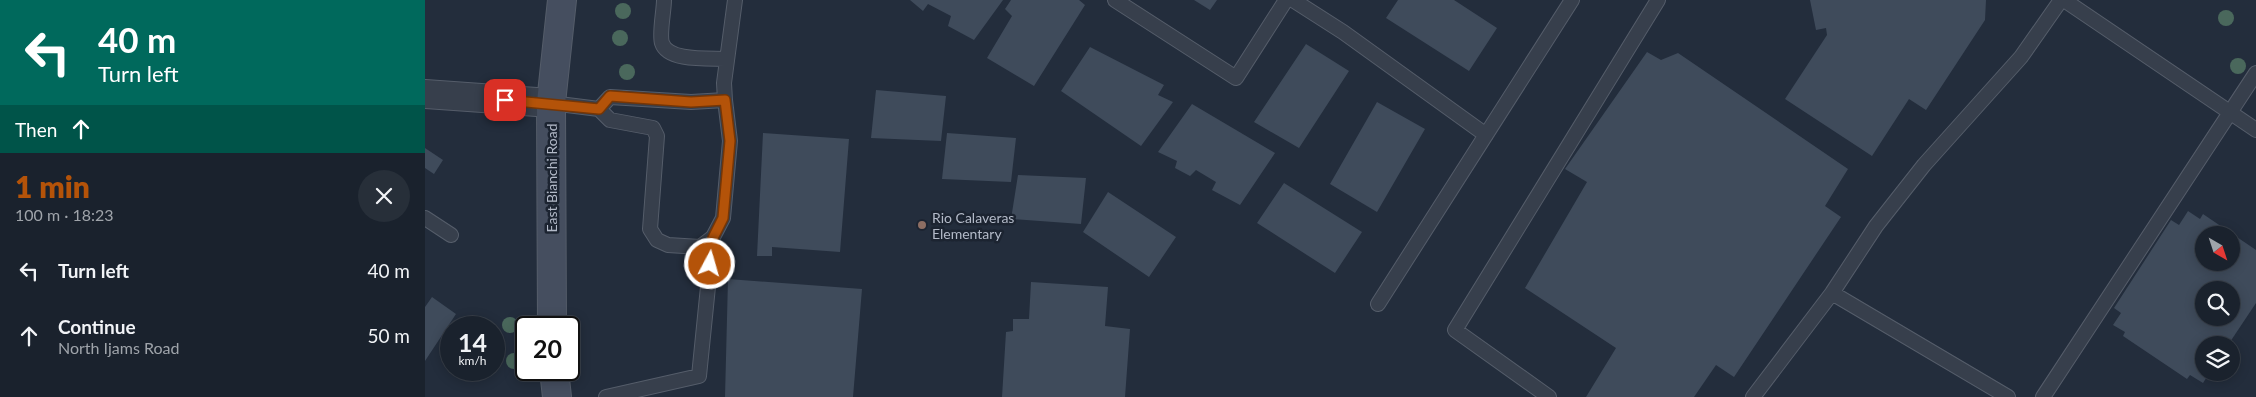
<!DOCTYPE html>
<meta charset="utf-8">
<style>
body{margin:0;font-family:Lato,sans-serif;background:#272f39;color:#f1f3f6;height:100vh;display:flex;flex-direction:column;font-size:19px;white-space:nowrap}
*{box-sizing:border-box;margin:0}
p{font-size:16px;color:#9fa4aa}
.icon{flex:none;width:28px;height:28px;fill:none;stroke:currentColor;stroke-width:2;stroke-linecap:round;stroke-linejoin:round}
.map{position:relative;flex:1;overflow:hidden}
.sheet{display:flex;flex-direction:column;background:#1a222d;width:425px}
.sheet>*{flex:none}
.guide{background:#00695c;color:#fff;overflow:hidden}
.needle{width:32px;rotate:141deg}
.tools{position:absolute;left:1770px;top:226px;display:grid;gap:10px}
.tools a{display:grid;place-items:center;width:45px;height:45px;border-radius:50%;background:#1a222d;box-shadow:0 2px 12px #0003,0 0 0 1px #383f49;font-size:25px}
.speed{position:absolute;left:15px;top:316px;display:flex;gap:10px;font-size:25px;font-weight:700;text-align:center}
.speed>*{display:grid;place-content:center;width:65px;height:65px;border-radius:50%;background:#1a222d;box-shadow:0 2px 12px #0003,0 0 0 1px #383f49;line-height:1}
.speed small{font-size:12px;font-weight:400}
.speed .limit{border:2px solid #111;border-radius:8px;background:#fff;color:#111}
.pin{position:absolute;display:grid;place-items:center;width:42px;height:42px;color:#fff;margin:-21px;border-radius:10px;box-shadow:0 2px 8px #0006}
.me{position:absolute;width:55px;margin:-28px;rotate:6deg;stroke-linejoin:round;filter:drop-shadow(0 0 4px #0008)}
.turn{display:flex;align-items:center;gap:18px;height:105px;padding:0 15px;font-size:22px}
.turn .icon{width:65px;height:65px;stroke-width:2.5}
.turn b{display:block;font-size:35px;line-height:42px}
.then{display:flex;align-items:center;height:48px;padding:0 15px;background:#0003;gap:10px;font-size:19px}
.round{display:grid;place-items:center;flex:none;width:52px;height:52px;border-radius:26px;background:#272f39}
.overview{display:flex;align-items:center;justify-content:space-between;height:85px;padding:0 15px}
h1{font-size:30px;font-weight:800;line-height:38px;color:#b45309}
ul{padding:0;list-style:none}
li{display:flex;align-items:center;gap:15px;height:65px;padding:0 15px}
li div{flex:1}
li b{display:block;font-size:19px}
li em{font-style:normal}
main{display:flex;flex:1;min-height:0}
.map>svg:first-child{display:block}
.building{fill:#3f4b5b;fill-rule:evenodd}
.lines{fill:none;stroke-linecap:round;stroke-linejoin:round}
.lane-casing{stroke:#555d6a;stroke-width:16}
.street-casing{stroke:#555d6a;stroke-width:30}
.secondary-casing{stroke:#555d6a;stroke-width:30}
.lane{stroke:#373f4c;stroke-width:14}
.street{stroke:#373f4c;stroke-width:28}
.secondary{stroke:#454e5f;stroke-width:28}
.tree{fill:#4a685c}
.route-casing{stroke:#753606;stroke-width:12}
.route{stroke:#b45309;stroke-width:9}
.education-dot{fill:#8d6e63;stroke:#1c2431;stroke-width:2}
.labels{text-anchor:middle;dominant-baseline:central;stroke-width:5;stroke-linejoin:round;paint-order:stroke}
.street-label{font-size:14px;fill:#b3bac8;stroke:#1c2431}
.poi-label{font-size:14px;fill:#b3bac8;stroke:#1c2431;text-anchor:start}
</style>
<main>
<section class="sheet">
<div class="guide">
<div class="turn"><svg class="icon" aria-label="left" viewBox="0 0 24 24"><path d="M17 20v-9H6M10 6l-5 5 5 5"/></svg><div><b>40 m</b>Turn left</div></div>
<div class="then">Then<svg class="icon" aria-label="ahead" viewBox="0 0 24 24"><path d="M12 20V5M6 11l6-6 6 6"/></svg></div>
</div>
<div class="overview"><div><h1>1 min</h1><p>100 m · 18:23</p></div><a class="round"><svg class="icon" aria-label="close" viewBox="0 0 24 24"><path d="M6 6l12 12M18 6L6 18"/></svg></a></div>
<ul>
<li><svg class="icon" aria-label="left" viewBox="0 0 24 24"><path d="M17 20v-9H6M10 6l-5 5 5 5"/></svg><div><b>Turn left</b></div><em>40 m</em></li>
<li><svg class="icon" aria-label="ahead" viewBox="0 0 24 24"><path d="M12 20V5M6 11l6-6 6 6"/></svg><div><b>Continue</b><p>North Ijams Road</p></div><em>50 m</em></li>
</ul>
</section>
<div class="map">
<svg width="1831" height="397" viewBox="0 0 1831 397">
<rect width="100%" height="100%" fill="#232d3c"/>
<path class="building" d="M485,0H578L549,40L523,26L526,16L503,4L498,11Z
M586,0H654L660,5L609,86L562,58L587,16L580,9Z
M769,0H792L785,10Z
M973,0H1029L1072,28L1044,71L961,18Z
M1385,0H1561L1560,20L1501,110L1484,99L1447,156L1360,99L1402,35L1401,28L1391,30Z
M881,44L924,71L874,148L829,122Z
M665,47L739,85L733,95L748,102L716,146L636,91Z
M1222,52L1236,60L1253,53L1423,169L1400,206L1416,217L1309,377L1291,365L1269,397H1161L1191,348L1100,288L1162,182L1140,169Z
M451,90L521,96L516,141L446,138Z
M952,102L1000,129L952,212L905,184Z
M767,104L850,153L815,205L787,190L791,182L771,170L765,176L750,168L752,161L733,152Z
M338,133L424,139L415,252L347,247V256H332Z
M522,133L591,138L586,182L517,179Z
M0,148L18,160L9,174L0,168Z
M593,175L661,178L656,224L586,219Z
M859,183L937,232L910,273L832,223Z
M683,192L751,237L724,277L658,232Z
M1763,211L1775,219L1778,214L1831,250V303L1803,345H1779V372H1785L1778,383L1765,375L1762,379L1698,336L1700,332L1688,325L1696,313L1689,308L1746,220L1754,225ZM1779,235H1806V262H1779ZM1779,290H1806V318H1779Z
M303,279L437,289L428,397H300Z
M606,282L683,287L680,326L705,329L700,397H577L581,332L588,331V319H604Z
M7,297L31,314L0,361V307Z"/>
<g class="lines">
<g class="lane-casing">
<path id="lane" d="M239,0C239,11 234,34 237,43C243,62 285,58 302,59
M690,0L811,78L861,0
M868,0L918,32L1061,135
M1639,0L1831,130
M300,100L305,141L298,218L288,237L275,247L243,245L232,240L225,229L232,136L228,128L185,120L174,109L185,97L266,102L300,100L299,83L310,0
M126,103L174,109
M0,218L26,235
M1407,293L1583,397
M953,304L1147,0
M181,397L274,376L288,237
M1124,397L1030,330L1233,0
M1328,397L1407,293L1451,226L1499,165L1596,57L1636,0
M1618,397L1831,73"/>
</g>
<g class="street-casing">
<path id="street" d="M0,94L126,103"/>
</g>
<g class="secondary-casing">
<path id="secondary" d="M127,328L126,103L137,0
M129,370L132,397"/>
</g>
<use href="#lane" class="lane"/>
<use href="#street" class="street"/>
<use href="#secondary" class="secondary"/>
</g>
<g class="tree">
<circle cx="198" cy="11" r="8"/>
<circle cx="1801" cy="18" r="8"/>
<circle cx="195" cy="38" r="8"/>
<circle cx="1813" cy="66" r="8"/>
<circle cx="202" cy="72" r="8"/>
<circle cx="85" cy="325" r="8"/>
<circle cx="89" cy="361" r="8"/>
</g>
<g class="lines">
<g class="route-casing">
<path id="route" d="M80,100L174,109L185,96L266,102L300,100L305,141L298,218L288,238L285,264"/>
</g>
<use href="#route" class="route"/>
</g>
<circle class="education-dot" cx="497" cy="225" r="5"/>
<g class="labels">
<g class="street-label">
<text transform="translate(126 178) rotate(-90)">East Bianchi Road</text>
</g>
<g class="poi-label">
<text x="507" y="217">Rio Calaveras<tspan x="507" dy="16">Elementary</tspan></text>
</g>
</g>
</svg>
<div class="tools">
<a><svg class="needle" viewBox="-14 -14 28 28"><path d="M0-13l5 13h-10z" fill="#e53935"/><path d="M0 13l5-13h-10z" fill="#9fa4aa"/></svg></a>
<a><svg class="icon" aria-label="search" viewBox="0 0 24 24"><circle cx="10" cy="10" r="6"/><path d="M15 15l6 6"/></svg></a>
<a><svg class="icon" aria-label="layers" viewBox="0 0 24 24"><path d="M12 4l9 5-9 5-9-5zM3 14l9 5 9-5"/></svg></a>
</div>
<div class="speed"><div>14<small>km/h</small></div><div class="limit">20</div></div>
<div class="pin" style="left:80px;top:100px;background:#d93025"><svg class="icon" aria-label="arrive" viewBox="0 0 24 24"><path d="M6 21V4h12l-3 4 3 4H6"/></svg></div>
<svg class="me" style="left:285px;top:264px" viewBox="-20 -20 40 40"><circle r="17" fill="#b45309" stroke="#fff" stroke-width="3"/><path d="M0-11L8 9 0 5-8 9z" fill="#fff"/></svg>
</div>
</main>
